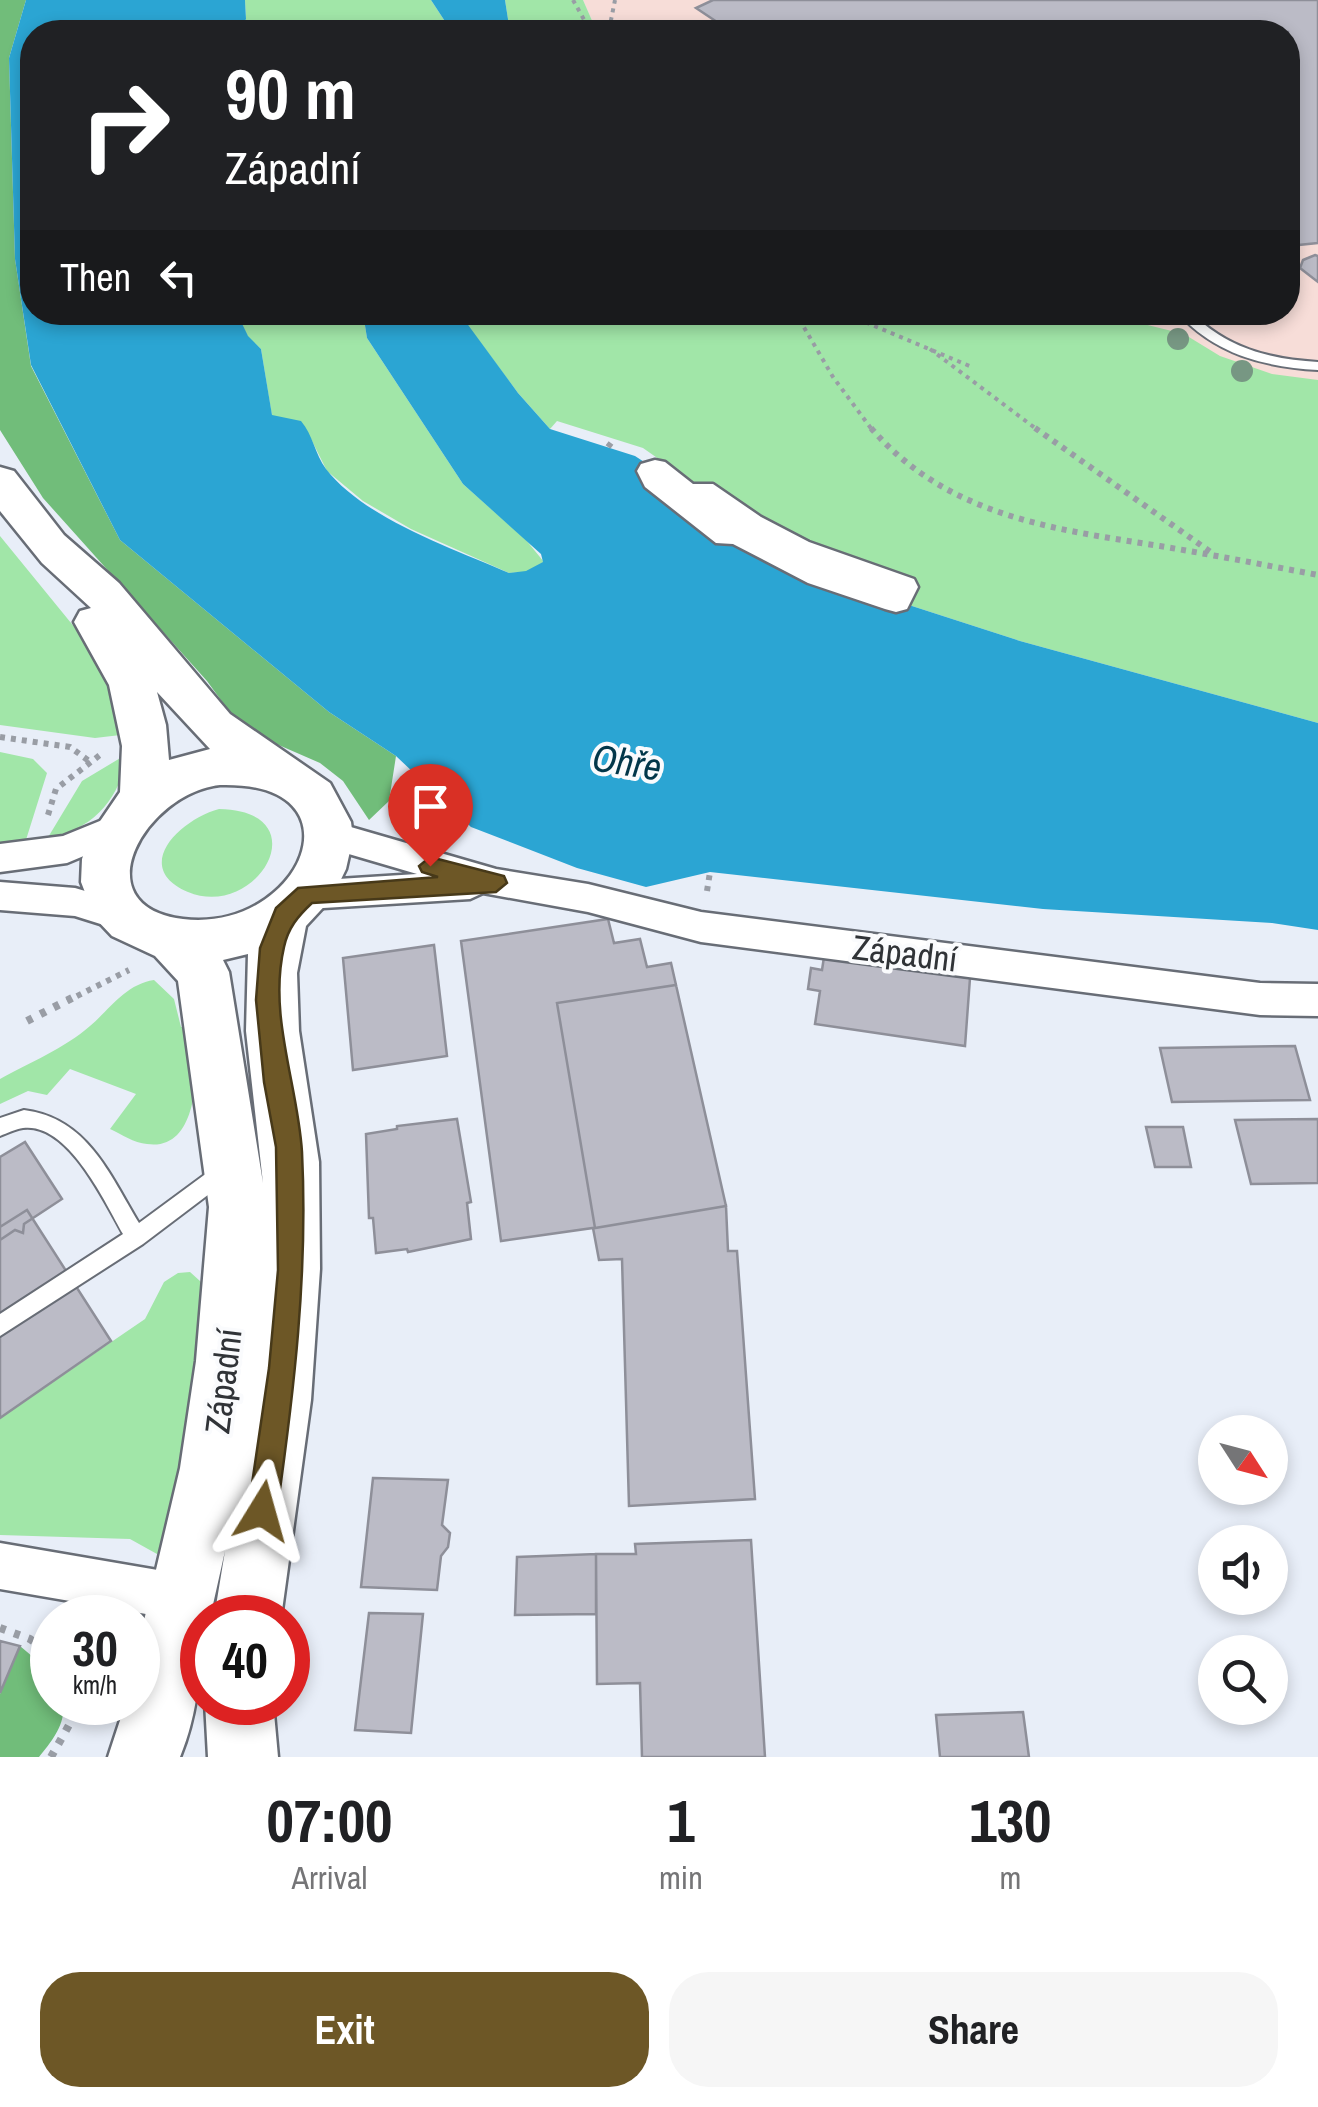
<!DOCTYPE html>
<meta charset="utf-8">
<style>
body{margin:0;font-family:"Archivo Narrow",sans-serif;background:#f6f6f6;color:#202124;height:100vh;display:flex;flex-direction:column;font-size:38px;white-space:nowrap}
*{box-sizing:border-box;margin:0}
p{font-size:32px;color:#757577}
.icon{flex:none;width:55px;height:55px;fill:none;stroke:currentColor;stroke-width:2;stroke-linecap:round;stroke-linejoin:round}
.map{position:relative;height:1757px;overflow:hidden}
.sheet{display:flex;flex-direction:column;background:#fff;flex:1}
.sheet>*{flex:none}
.banner{position:absolute;left:20px;top:20px;width:1280px;height:305px;border-radius:40px;box-shadow:0 5px 15px #0003;background:#202124;color:#fff;overflow:hidden}
.needle{width:65px;rotate:126deg}
.tools{position:absolute;left:1198px;top:1415px;display:grid;gap:20px}
.tools a{display:grid;place-items:center;width:90px;height:90px;border-radius:50%;background:#fff;box-shadow:0 5px 15px #0003;font-size:50px}
.speed{position:absolute;left:30px;top:1595px;display:flex;gap:20px;font-size:50px;font-weight:700;text-align:center}
.speed>*{display:grid;place-content:center;width:130px;height:130px;border-radius:50%;background:#fff;box-shadow:0 5px 15px #0003;line-height:1}
.speed small{font-size:25px;font-weight:400}
.speed .limit{border:15px solid #d22;background:#fff;color:#111}
.pin{position:absolute;display:grid;place-items:center;width:85px;height:85px;color:#fff;margin:-102px -42px;border-radius:50% 50% 50% 0;rotate:-45deg;box-shadow:0 0 10px #0007}
.pin .icon{rotate:45deg}
.me{position:absolute;width:110px;margin:-55px;rotate:8deg;stroke-linejoin:round;filter:drop-shadow(0 0 8px #0008)}
.turn{display:flex;align-items:center;gap:35px;height:210px;padding:0 40px;font-size:45px}
.turn .icon{width:130px;height:130px;stroke-width:2.5}
.turn b{display:block;font-size:70px;line-height:85px}
.then{display:flex;align-items:center;height:95px;padding:0 40px;background:#0003;gap:20px;font-size:38px}
.eta{display:flex;justify-content:space-evenly;align-items:center;height:170px;text-align:center}
.eta b{font-size:60px;font-weight:800;line-height:70px}
.cta{display:flex;gap:20px;margin-top:auto;padding:20px 40px}
.cta a{flex:1;height:115px;border-radius:40px;background:#6d5726;color:#fff;font-size:40px;font-weight:800;line-height:115px;text-align:center}
.cta a+a{background:#f6f6f6;color:#202124}
.map>svg:first-child{display:block}
.commercial{fill:#f7ddd8}
.green{fill:#a1e6a8}
.forest{fill:#71bd7a}
.water{fill:#2ba5d3}
.building{fill:#bbbbc6;stroke:#8e8f99;stroke-width:2.5}
.lines{fill:none;stroke-linecap:round;stroke-linejoin:round}
.lane-casing{stroke:#686d76;stroke-width:4}
.street-casing{stroke:#686d76;stroke-width:5}
.secondary-casing{stroke:#686d76;stroke-width:5}
.path-far2{stroke:#999da5;stroke-width:4;stroke-dasharray:4 5;stroke-linecap:butt}
.path-far1{stroke:#999da5;stroke-width:6;stroke-dasharray:5 6;stroke-linecap:butt}
.path{stroke:#999da5;stroke-width:8;stroke-dasharray:6 9;stroke-linecap:butt}
.lane{fill:#fff;fill-rule:evenodd}
.street{fill:#fff;fill-rule:evenodd}
.secondary{fill:#fff;fill-rule:evenodd}
.tree{fill:#779783}
.route{fill:#6d5726;stroke:#473919;stroke-width:2.5}
.labels{text-anchor:middle;dominant-baseline:central;stroke-width:8;stroke-linejoin:round;paint-order:stroke}
.street-label{font-size:35px;fill:#303337;stroke:#fafbfd}
.water-label{font-size:38px;font-style:italic;fill:#02374a;stroke:#fafbfd}
</style>
<div class="map">
<svg width="1318" height="1757" viewBox="0 0 1318 1757">
<rect width="100%" height="100%" fill="#e8eef8"/>
<path class="commercial" d="M583,0H1318V404L1052,313L1288,312V32H597Z"/>
<path class="green" d="M245,0H431L452,32H240L246,19Z
M505,0H583L597,32H510Z
M463,312L1099,313L1184,334L1220,356L1272,374L1318,380V723L1020,641L819,576L733,532L663,462L643,448L557,421L550,429L518,393L462,318Z
M237,313H363L367,338L463,484L526,540L544,562L526,572L509,573L411,529L363,501L327,471L311,439L272,416L261,349L248,337Z
M0,536L89,645L111,681L129,734L95,738L0,725Z
M0,752L33,759L47,773L25,843L0,845Z
M127,754C120,800 93,829 47,839L82,781Z
M219,809C321,811 257,921 188,892C130,867 181,819 219,809Z
M154,980L174,999L181,1027L197,1026C197,1059 203,1152 147,1144C134,1143 121,1134 110,1129L136,1094L70,1069L47,1095L28,1091L0,1104V1079C29,1063 65,1048 90,1026C110,1009 126,984 154,980Z
M190,1272L210,1290L208,1370L165,1548L157,1554L130,1539L0,1535V1418L145,1319L164,1282L178,1273Z"/>
<path class="forest" d="M0,0H26L9,58L15,259L31,366L120,540L329,712L396,756L389,801L369,820L343,781L320,763L242,729L207,681L43,498L0,430Z
M20,1646L52,1673V1702L63,1703C66,1724 52,1741 39,1757H0V1694Z"/>
<path class="water" d="M26,0H245L246,19L240,32H32V312L237,313L248,336L261,349L272,415L301,421C313,435 315,454 326,469C365,519 452,548 509,573L526,571L543,562L541,554L463,484L367,338L363,313H463V318L518,393L550,429L635,456L819,576L1020,641L1318,723V930L1272,923L1043,909L710,872L646,887L577,868L471,827L396,756L329,712L120,540L31,365L15,259L9,58Z
M431,0H505L510,32H452Z"/>
<path class="building" d="M713,0H1318V243L1288,246V32H732L696,8Z
M1315,255L1318,256V282L1300,268L1303,260Z
M608,919L614,943L640,939L647,967L671,963L676,985L557,1003L595,1228L726,1206L728,1251H737L755,1499L629,1506L622,1259L599,1260L593,1228L501,1241L461,941Z
M434,945L447,1056L353,1070L343,958Z
M824,957L970,978L965,1046L815,1024L820,991L808,989L811,968L822,970Z
M676,985L726,1206L595,1228L557,1003Z
M1295,1046L1310,1100L1172,1102L1160,1048Z
M457,1119L471,1202L467,1203L471,1239L408,1252L407,1249L376,1253L373,1218H369L366,1134L397,1129V1126Z
M1318,1119V1183L1251,1184L1235,1120Z
M1146,1127H1183L1191,1167H1155Z
M25,1142L62,1199L24,1224L23,1233L15,1230L0,1240V1157Z
M27,1210L111,1341L0,1418V1227Z
M373,1478L448,1480L442,1525L450,1533L448,1547L441,1556L437,1590L361,1587Z
M751,1540L765,1757H642L640,1683L597,1684L596,1554H636L635,1544Z
M596,1554V1614L515,1615L517,1557Z
M369,1613L423,1614L411,1733L355,1730Z
M0,1641L20,1646L0,1693Z
M1023,1712L1029,1757H940L936,1715Z"/>
<g class="lines">
<g class="lane-casing">
<path id="lane" d="M1177,312H1191C1226,348 1269,359 1318,362V370C1264,367 1214,354 1177,312Z
M24,1110C87,1118 109,1173 139,1223L215,1167L222,1164L229,1167L232,1173L229,1179L143,1244L0,1336V1314L123,1234C105,1202 68,1122 23,1128C16,1129 7,1133 0,1136V1118Z"/>
</g>
<g class="street-casing">
<path id="street" d="M655,460L665,462L693,484H713L761,517L809,542L914,579L918,587L907,609L896,612L885,609L808,583L733,544L716,543L645,487L637,471L641,464Z
M117,814L129,817L134,827L129,837L67,863L0,872V844L63,836Z
M330,821L496,869L588,884L701,912L1260,983L1318,984V1016L1260,1015L701,942L588,912L483,893L470,899L307,909L295,905L289,895L295,885L307,881L417,874L318,845L313,835L318,825Z
M0,882L75,888L139,907L144,917L139,927L126,932L75,916L0,910Z
M0,1543L181,1574L197,1581L204,1597L197,1613L181,1620L0,1589Z"/>
</g>
<g class="secondary-casing">
<path id="secondary" d="M0,467L14,471L64,535L119,583L230,714L330,783L351,822L353,838L346,869L332,898L306,926L297,973L299,1031L319,1162L320,1269L311,1400L281,1618H214L225,1551L210,1618H202C202,1664 198,1714 180,1757H108L126,1702H138V1646L180,1468L196,1361L209,1207L178,981L155,956L112,936L95,918L81,882L82,859L90,836L120,792L122,746L109,685L74,622L80,611L91,608L42,563L0,511ZM157,692L210,749L169,760L166,725ZM220,785C367,781 300,933 183,919C80,906 146,793 220,785ZM248,954L246,1031L263,1183L229,972L223,960Z
M205,1702H273L278,1757H208Z"/>
</g>
<path class="path-far2" d="M573,0L591,32
M609,30L615,0
M795,312L833,377L873,431
M841,312L972,367
M930,349L1039,431"/>
<path class="path-far1" d="M871,428C947,516 1052,529 1160,546C1213,555 1265,565 1318,575
M1035,428L1212,553
M608,447L614,439
M0,737L70,747L89,761
M48,815L56,789L100,755
M707,891L710,872
M67,1001L129,970"/>
<path class="path" d="M27,1021L72,998
M0,1628L30,1639L52,1655
M292,1691L298,1634
M51,1757L82,1702"/>
<use href="#lane" class="lane"/>
<use href="#street" class="street"/>
<use href="#secondary" class="secondary"/>
</g>
<g class="tree">
<circle cx="1178" cy="339" r="11"/>
<circle cx="1242" cy="371" r="11"/>
</g>
<path class="route" d="M430,857L504,876L507,883L496,892L312,903C298,916 288,928 284,947C268,1016 298,1085 302,1152C308,1274 294,1391 277,1511L273,1521L262,1525L252,1521L248,1511L269,1368L278,1270L276,1147L264,1082L256,1000L260,948L276,908L298,888L438,877L422,872L419,866Z"/>
<g class="labels">
<g class="street-label">
<text transform="translate(905 953) rotate(7)">Západní</text>
<text transform="translate(223 1381) rotate(-83)">Západní</text>
</g>
<g class="water-label">
<text transform="translate(627 762) rotate(9)">Ohře</text>
</g>
</g>
</svg>
<div class="tools">
<a><svg class="needle" viewBox="-14 -14 28 28"><path d="M0-13l5 13h-10z" fill="#e53935"/><path d="M0 13l5-13h-10z" fill="#757577"/></svg></a>
<a><svg class="icon" aria-label="sound" viewBox="0 0 24 24"><path d="M4 9h4l5-4v14l-5-4H4zM17 9q2 3 0 6"/></svg></a>
<a><svg class="icon" aria-label="search" viewBox="0 0 24 24"><circle cx="10" cy="10" r="6"/><path d="M15 15l6 6"/></svg></a>
</div>
<div class="speed"><div>30<small>km/h</small></div><div class="limit">40</div></div>
<div class="pin" style="left:430px;top:866px;background:#d93025"><svg class="icon" aria-label="arrive" viewBox="0 0 24 24"><path d="M6 21V4h12l-3 4 3 4H6"/></svg></div>
<svg class="me" style="left:262px;top:1511px" viewBox="-20 -20 40 40"><path d="M0-17L14 15 0 8-14 15z" fill="#6d5726" stroke="#fff" stroke-width="4"/></svg>
<div class="banner">
<div class="turn"><svg class="icon" aria-label="right" viewBox="0 0 24 24"><path d="M7 20v-9h11M14 6l5 5-5 5"/></svg><div><b>90 m</b>Západní</div></div>
<div class="then">Then<svg class="icon" aria-label="left" viewBox="0 0 24 24"><path d="M17 20v-9H6M10 6l-5 5 5 5"/></svg></div>
</div>
</div>
<section class="sheet">
<div class="eta">
<div><b>07:00</b><p>Arrival</p></div>
<div><b>1</b><p>min</p></div>
<div><b>130</b><p>m</p></div>
</div>
<div class="cta"><a>Exit</a><a>Share</a></div>
</section>
